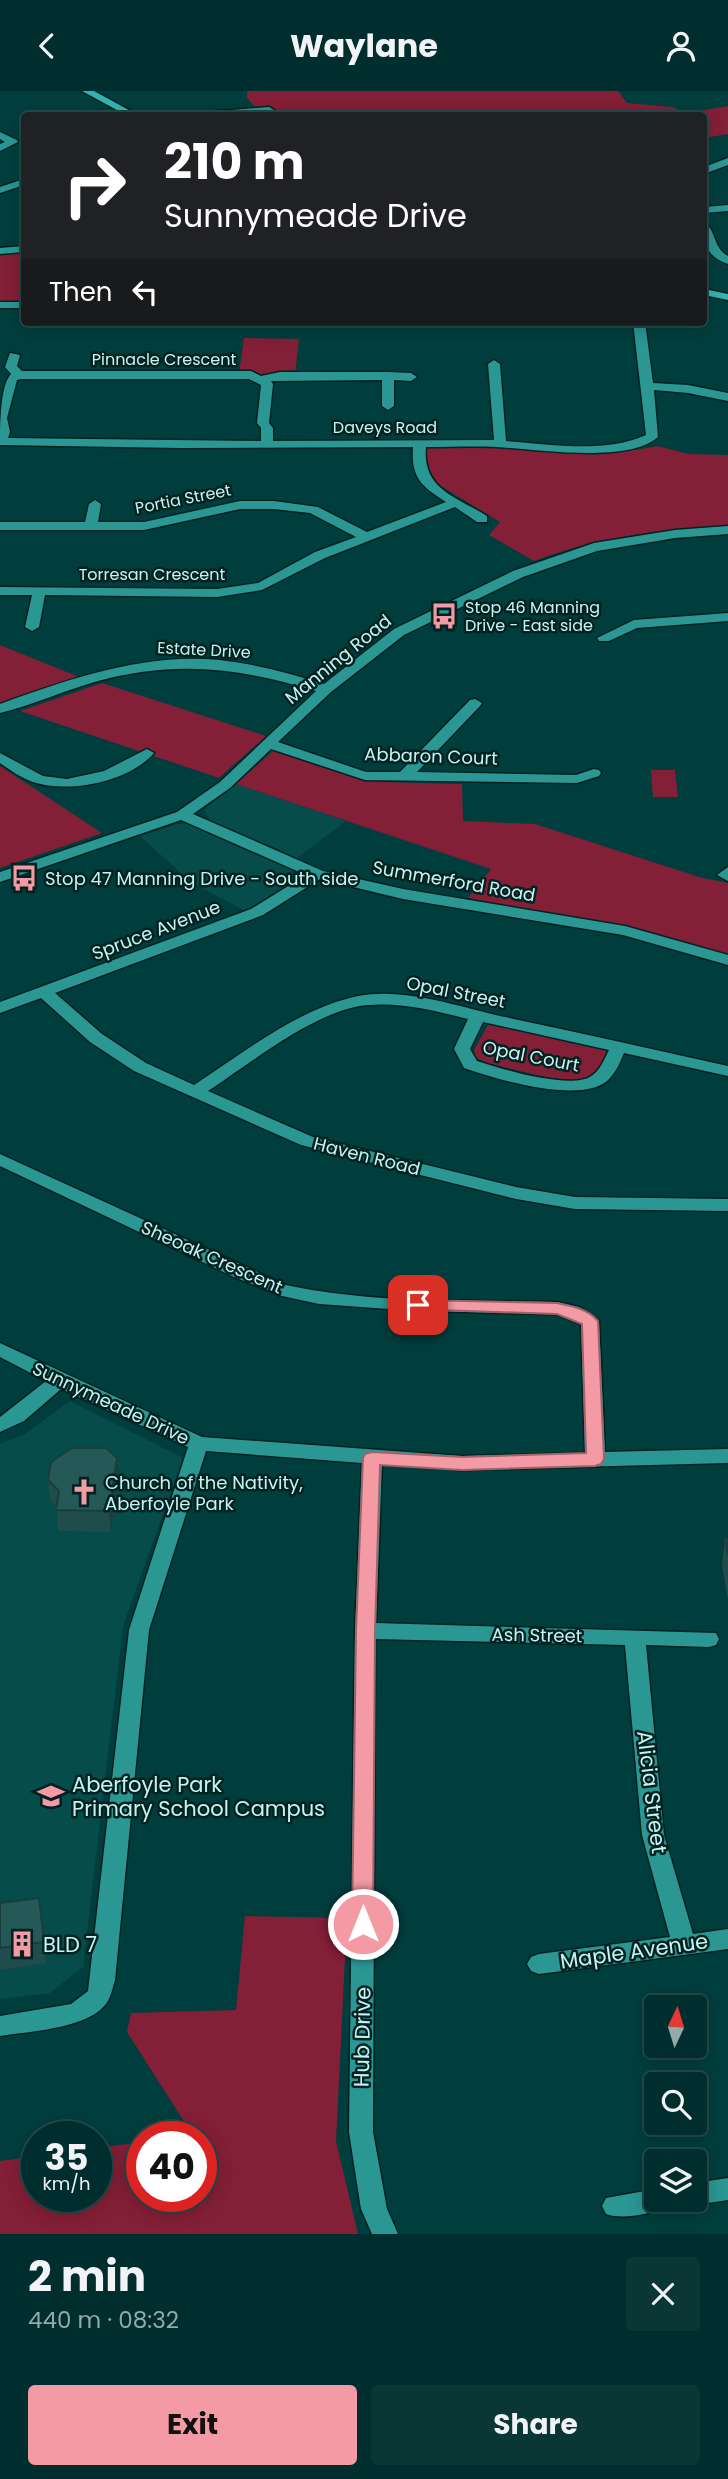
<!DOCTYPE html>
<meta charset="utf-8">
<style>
body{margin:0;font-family:Poppins,sans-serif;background:#0a3636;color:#f1f3f6;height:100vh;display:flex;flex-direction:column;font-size:26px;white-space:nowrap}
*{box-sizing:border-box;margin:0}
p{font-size:23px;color:#95a8aa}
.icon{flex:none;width:38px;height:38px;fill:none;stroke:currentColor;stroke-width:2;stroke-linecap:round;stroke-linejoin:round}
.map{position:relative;height:2143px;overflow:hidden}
.sheet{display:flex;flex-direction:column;background:#002e2e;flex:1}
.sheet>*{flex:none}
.top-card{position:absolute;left:21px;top:21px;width:686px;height:214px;border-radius:7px;box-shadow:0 4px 18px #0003,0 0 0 2px #224a4a;background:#202124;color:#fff;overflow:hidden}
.needle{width:46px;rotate:4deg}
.tools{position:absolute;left:644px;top:1904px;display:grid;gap:14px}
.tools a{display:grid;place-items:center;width:63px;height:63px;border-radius:7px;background:#002e2e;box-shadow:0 4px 18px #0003,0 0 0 2px #224a4a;font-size:35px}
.speed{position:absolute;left:21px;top:2030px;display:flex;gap:14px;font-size:35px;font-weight:700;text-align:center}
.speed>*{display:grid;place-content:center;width:91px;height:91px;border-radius:50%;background:#002e2e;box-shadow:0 4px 18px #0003,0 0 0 2px #224a4a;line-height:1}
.speed small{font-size:18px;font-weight:400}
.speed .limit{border:10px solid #d22;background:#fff;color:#111}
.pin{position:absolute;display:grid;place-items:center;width:60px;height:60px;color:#fff;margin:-30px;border-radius:14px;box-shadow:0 4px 10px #0006}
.me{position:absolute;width:77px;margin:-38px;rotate:0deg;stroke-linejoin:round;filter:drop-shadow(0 0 5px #0008)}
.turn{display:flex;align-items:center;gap:24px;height:147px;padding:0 28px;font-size:32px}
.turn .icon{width:91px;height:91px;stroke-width:2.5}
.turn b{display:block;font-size:49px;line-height:60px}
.then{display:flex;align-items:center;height:66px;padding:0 28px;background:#0003;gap:14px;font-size:26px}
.round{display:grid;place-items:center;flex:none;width:74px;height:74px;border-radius:7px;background:#0a3636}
.headline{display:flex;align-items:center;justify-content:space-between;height:119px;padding:0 28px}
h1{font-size:42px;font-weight:700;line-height:52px}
.action{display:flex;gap:14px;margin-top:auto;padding:14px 28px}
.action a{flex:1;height:80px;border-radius:7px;background:#f49aa5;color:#111;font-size:28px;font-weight:700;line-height:80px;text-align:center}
.action a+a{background:#0a3636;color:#f1f3f6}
header{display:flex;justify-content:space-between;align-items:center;height:91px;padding:0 28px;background:#002e2e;font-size:32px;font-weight:700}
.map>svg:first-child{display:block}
.built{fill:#054c4a}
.green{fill:#831f37}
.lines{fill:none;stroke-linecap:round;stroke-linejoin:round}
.minor-casing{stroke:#022221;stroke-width:3}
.major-casing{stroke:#022221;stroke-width:3}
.minor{fill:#2a9793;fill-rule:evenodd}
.major{fill:#33b3af;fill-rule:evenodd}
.wall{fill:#1f4d4b}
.shaded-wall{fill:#193e3d}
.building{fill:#245957;stroke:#193e3d;stroke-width:2}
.route{fill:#f49aa5;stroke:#9f646b;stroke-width:2}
.labels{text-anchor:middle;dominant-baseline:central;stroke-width:5;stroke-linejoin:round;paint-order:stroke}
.far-street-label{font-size:16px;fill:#c5f3f1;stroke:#022221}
.far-poi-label{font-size:16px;fill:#c5f3f1;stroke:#022221;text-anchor:start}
.street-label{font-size:18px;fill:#c5f3f1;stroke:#022221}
.poi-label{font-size:18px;fill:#c5f3f1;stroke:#022221;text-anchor:start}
.near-poi-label{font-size:21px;fill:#c5f3f1;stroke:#022221;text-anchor:start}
.near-street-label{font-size:21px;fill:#c5f3f1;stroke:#022221}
</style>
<header><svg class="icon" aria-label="back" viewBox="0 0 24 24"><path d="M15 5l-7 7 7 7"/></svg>Waylane<svg class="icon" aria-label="person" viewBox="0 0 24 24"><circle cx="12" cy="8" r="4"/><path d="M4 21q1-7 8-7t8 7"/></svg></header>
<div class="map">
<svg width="728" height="2143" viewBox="0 0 728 2143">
<rect width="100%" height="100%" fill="#003e3d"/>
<path class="built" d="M236,693L346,730L297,767L210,729L204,719Z
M178,733H191L292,778L295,789L245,820L192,792L140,745Z
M70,1310L183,1367L123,1535L83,1876L50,1902L0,1908V1353L25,1343Z"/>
<path class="green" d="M247,0H618L627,12L672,16L688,22L728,15V43L704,47V24H262L247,7Z
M24,158V214H0V160Z
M244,247L299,248L295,284L239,283Z
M657,355L689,363L728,364V435C658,439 601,445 534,470L489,444L500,431L431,389L427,376L426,356C455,356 484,355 512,356C561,359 610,366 657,355Z
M0,554L79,586L0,613Z
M102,592L266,645L219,687L20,620Z
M273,660L361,688L383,691L462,693L463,730L535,733L699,786L728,792V864L631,838L468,807L491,778L236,693Z
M0,675L102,742L0,777Z
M651,679H675L678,706H653Z
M489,932L608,958C603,967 599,980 590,986C573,997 508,976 487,972L475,966L474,959Z
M245,1825L347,1827L336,2050L358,2143H0V2070L37,2065V2105H96V2057L142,2051V2105H201V2046H177L192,2043L127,1941L131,1922L236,1919Z"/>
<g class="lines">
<g class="minor-casing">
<path id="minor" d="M269,16L274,19L272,21L202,24L207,21Z
M0,41L17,49L18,51L0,60V53L5,51L0,48Z
M728,67V74L704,83V76Z
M24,88V94L0,102V96Z
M728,114V120L704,122V116Z
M704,132C717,139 712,156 728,165V173C707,166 702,152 704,132Z
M24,155V161L0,163V157Z
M0,211H24V217H0Z
M633,231H645L653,292L688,294L728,302V310L688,302L654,299L658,346C628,373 536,358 497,356C473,355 450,356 426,356C422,398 455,405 487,425V431H477L455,416L325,467L262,499L217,506L45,504L39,536L32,540L25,536L32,504H0V496L217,498L258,492L315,461L356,446L310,422L274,418H240L144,439H0V431H85L89,413L95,409L101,413L98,431H144L240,410H274L318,416L367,441L446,411C421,395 411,387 413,356L180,357L0,354C0,336 0,294 11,283L5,276L10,262L20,264L17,275L22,280H251L261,285L280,281H388L411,282L417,286L411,290L394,289V315L388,319L382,315V289L271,290L273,293L269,332L273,337V350L494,349L488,273L494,269L500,273L506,350C551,353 603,363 646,344ZM21,288H249L261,294L257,332L261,337V350L8,347L10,341L7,327L17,289Z
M728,435V443L675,447L597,460L523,486L404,544L331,601L278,651L366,681H400L470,609L475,608L482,612L480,615L417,681L576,684L594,678L599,679L601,682L599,685L577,692L365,689L271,658L230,697L193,723L323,780L403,798L625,835L728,864V874L623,844L403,808L320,788L263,824L55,902L102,943L146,972L194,994C245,961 297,918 358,905C405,896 459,916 505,926C580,942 653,958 728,975V985L624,962C620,972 615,983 607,990C580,1013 495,988 464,977L454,958L468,928C436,920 402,911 368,914C317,918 251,972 208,1000L313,1046L516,1096L575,1106L728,1108V1120L575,1118L516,1108L301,1054L134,980L90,951L41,907L0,922V911L251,818L306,784L181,729L0,791V781L177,721L220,691L316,600C240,577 176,569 98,590C65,599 33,614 0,622V613C70,588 143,562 219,569C255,573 289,582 324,593L394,538L513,480L594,452L675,439ZM483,931L609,959C604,969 600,980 590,986C568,998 501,978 477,970L470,958Z
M728,522V530L637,537L609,550H599L597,547L634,529Z
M147,658L154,662C129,691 69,703 33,691C21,687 10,679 0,672V662L43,685L67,688L104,680Z
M728,776V790L717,784Z
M0,1063L286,1194C374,1213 467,1209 557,1211L579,1216L599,1230L605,1361L728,1358V1372L462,1379L382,1373L376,1532L716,1542L719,1548L716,1554L709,1556L646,1554L664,1744L693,1843L728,1838V1858L539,1883L531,1880L527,1873L531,1866L539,1863L670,1846L642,1744L625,1554L375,1548L373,2041L387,2118L398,2143H372L361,2118L349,2041L355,1540L362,1372L206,1360L149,1539L115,1889C113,1896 111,1904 108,1910C91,1938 30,1940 0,1945V1925L71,1913L88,1900L129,1539L188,1356L61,1298L24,1330L0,1341V1326L46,1290L0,1266V1252L202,1346L462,1365L585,1362L581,1233L557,1223L417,1220L319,1213L282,1205L234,1186L0,1075Z
M728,2087V2109L695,2114L686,2111L685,2109H695V2092Z
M656,2098V2109H668L665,2117C648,2123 623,2129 606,2123L602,2115L606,2107Z"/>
</g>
<g class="major-casing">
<path id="major" d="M82,0H94L138,24H126Z
M704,198L728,203V209L704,204Z"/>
</g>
<use href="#minor" class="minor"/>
<use href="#major" class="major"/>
</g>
<path class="wall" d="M117,1367L119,1388L111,1441L58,1440L57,1416L50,1410L48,1389Z
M725,1448H728V1508L722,1475Z
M39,1807L46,1872L0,1879V1812Z"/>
<path class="shaded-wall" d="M117,1367L119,1388L111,1441L109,1420Z"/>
<path class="building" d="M72,1357H106L117,1367L109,1420L56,1419L59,1400L48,1389L51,1371Z
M725,1448H728V1464Z
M39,1807L44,1851L0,1857V1812Z"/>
<path class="route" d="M418,1209L557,1212C572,1215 588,1218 598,1230L604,1368L601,1373L595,1375L462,1379L380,1374L375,1540L373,1833L370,1839L363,1842L356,1839L352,1833L356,1540L363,1367L365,1363L372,1361L462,1366L586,1362L582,1233L557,1223L412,1218L409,1214Z"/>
<defs>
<g id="bus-bare" transform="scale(2.1)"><path d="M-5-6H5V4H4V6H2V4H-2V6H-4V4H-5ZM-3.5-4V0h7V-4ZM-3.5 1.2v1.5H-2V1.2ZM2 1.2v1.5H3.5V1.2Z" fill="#f49aa5" stroke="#022221" stroke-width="2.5" paint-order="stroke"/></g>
<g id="church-bare" transform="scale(2.1)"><path d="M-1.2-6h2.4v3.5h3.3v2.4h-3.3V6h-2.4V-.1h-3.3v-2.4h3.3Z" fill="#f49aa5" stroke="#022221" stroke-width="2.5" paint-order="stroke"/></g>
<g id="school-bare" transform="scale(2.1)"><path d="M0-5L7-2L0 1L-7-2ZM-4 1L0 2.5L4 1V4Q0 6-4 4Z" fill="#f49aa5" stroke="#022221" stroke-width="2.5" paint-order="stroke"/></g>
<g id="building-bare" transform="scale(2.1)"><path d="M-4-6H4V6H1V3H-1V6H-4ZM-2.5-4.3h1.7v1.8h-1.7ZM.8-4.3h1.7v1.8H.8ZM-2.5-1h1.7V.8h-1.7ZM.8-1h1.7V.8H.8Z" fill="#f49aa5" stroke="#022221" stroke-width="2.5" paint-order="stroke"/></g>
</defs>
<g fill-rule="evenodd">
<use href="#bus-bare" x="444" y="525"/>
<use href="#bus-bare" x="24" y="787"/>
<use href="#church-bare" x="84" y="1401"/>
<use href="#school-bare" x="51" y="1705"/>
<use href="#building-bare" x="22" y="1853"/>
</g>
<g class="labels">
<g class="far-street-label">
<text x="164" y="268">Pinnacle Crescent</text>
<text x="385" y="336">Daveys Road</text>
<text transform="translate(183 408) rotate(-11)">Portia Street</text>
<text x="152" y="483">Torresan Crescent</text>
<text transform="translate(204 559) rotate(3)">Estate Drive</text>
</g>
<g class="far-poi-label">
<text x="465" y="516">Stop 46 Manning<tspan x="465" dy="18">Drive - East side</tspan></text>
</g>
<g class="street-label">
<text transform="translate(338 568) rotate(-39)">Manning Road</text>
<text transform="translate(431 665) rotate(2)">Abbaron Court</text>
<text transform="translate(454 790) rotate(10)">Summerford Road</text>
<text transform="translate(156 839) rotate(-21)">Spruce Avenue</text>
<text transform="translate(456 901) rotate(11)">Opal Street</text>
<text transform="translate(531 965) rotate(11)">Opal Court</text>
<text transform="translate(367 1065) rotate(14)">Haven Road</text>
<text transform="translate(212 1166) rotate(24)">Sheoak Crescent</text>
<text transform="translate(111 1312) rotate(25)">Sunnymeade Drive</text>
<text transform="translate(537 1544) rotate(1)">Ash Street</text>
</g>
<g class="poi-label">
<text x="45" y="787">Stop 47 Manning Drive - South side</text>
<text x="105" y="1391">Church of the Nativity,<tspan x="105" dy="21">Aberfoyle Park</tspan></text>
</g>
<g class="near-poi-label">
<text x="72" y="1693">Aberfoyle Park<tspan x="72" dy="24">Primary School Campus</tspan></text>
<text x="43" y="1853">BLD 7</text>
</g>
<g class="near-street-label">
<text transform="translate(652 1701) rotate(83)">Alicia Street</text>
<text transform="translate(634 1860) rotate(-8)">Maple Avenue</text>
<text transform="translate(362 1946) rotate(-89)">Hub Drive</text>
</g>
</g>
</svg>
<div class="tools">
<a><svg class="needle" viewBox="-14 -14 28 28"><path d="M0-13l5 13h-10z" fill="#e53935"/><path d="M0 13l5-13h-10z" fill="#95a8aa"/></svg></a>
<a><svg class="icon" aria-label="search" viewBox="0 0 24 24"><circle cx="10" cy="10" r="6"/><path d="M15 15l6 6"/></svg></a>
<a><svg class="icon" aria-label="layers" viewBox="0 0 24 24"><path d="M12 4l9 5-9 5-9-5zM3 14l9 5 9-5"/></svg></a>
</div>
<div class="speed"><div>35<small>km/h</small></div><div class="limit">40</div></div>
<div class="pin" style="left:418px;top:1214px;background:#d93025"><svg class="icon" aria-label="arrive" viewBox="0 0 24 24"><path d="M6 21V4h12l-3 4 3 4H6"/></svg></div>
<svg class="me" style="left:363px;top:1833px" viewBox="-20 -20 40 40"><circle r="17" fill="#f49aa5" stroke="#fff" stroke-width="3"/><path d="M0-11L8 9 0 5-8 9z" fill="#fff"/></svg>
<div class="top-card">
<div class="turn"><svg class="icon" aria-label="right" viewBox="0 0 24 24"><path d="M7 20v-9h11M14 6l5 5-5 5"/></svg><div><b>210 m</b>Sunnymeade Drive</div></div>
<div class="then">Then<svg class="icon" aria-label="left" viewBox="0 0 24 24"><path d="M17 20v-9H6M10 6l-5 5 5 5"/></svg></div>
</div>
</div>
<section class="sheet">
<div class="headline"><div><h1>2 min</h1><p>440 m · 08:32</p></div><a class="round"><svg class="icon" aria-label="close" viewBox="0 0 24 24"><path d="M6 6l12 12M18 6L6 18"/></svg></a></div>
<div class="action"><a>Exit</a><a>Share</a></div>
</section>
